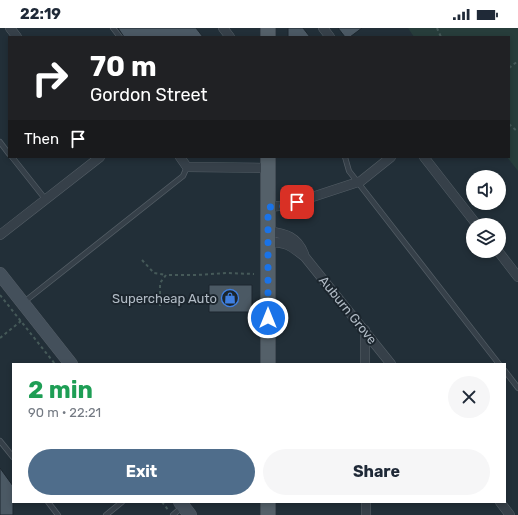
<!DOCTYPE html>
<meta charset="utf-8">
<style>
body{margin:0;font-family:Rubik,sans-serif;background:#f6f6f7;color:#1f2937;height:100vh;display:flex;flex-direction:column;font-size:15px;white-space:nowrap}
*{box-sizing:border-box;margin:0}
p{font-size:13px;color:#747a83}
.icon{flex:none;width:22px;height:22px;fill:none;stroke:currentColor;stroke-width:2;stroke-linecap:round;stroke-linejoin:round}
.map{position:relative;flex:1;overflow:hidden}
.panel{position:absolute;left:12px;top:335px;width:494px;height:140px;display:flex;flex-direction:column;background:#fff;border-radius:0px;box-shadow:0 2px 6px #0003}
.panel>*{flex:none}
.hud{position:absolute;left:8px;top:8px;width:502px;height:122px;border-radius:0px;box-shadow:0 2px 6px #0003;background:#202124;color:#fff;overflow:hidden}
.controls{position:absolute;left:466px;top:142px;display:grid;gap:8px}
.controls a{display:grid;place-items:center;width:40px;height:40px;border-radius:50%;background:#fff;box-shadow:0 2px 6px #0003;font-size:20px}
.pin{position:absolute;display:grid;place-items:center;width:34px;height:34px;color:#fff;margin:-17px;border-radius:8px;box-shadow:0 2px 6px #0006}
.me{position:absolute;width:44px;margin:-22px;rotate:0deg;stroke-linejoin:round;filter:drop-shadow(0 0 3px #0008)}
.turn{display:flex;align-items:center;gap:14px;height:84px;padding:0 16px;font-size:18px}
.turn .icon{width:52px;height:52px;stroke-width:2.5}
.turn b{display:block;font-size:28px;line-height:34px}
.then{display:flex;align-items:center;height:38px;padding:0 16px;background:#0003;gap:8px;font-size:15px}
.round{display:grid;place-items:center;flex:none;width:42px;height:42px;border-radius:21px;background:#f6f6f7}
.overview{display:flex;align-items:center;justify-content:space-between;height:68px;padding:0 16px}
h1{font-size:24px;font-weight:700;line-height:30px;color:#1e9e55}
.primary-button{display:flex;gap:8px;margin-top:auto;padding:8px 16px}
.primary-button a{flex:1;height:46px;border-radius:24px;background:#4f6d8b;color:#fff;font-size:16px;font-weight:700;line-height:46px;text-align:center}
.primary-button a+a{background:#f6f6f7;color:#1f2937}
.status{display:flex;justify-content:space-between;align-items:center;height:28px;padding:0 20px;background:#fff;direction:ltr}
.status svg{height:11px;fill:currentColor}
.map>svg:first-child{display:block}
.green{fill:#273d3b}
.building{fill:#4b5964;stroke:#1d272f}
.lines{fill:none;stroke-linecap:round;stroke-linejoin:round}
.lane-casing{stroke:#545e66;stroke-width:6}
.street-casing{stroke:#545e66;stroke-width:10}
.secondary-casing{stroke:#545e66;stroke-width:14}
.primary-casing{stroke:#424c55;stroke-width:16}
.path{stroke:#465a59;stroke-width:2;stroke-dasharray:3 3;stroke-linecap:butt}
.lane{stroke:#364049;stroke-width:4.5}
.street{stroke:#364049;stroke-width:9}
.secondary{stroke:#44505b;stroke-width:13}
.primary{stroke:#546069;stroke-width:14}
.route{stroke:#1a73e8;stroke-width:7;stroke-dasharray:0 12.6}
.labels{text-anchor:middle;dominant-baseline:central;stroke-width:4;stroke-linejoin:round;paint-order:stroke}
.poi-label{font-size:13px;fill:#b1bbc5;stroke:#1b252d;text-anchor:end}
.street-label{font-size:13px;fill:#b1bbc5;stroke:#1b252d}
</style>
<div class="status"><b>22:19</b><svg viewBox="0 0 49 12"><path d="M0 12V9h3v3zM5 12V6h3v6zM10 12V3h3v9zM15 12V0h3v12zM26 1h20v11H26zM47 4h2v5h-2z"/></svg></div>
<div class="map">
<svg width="518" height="487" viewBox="0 0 518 487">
<rect width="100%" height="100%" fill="#222f38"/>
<path class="green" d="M408,0H518V143L507,129H509V9H414Z"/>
<path class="building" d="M118,0H196L203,9H124Z
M288,0H303L310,9H288Z
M338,0H362L350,9H345Z
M209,257H252V284H209Z
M0,440L13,458V487H0Z"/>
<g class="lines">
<g class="lane-casing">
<path id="lane" d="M113,0L120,9
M0,114L9,126
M12,129L46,172
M345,129L349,143L499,336
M24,274L183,148L187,139
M505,343L518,360
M0,413L13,429
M48,474L58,487
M106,487L122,474
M173,487L182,479"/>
</g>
<g class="street-casing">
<path id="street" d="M10,0L17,9
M223,0L230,9
M323,0L330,9
M180,129L187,139L268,140
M424,129L477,197
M268,179L290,177L297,174L358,154L361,153L391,129
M268,203C286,206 297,208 304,226
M0,207L100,129
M268,214C287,214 291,218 305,229L391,336
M498,223L518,249
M365,302V336
M366,474V487
M500,474L510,487"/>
</g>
<g class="secondary-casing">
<path id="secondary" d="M0,246L71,336
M180,474L190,487"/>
</g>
<g class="primary-casing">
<path id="primary" d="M268,9V0
M268,336V129
M268,487V474"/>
</g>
<path class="path" d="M437,0L441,9
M509,40L518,33
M509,96L518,104
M142,232L154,245L166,247
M0,267L55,336
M160,278V255L166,247H197L226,245L254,246
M0,310L21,293
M162,474L169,483"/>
<use href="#lane" class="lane"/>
<use href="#street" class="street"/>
<use href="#secondary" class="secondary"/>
<use href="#primary" class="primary"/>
</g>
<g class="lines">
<path class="route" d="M268,290V179L288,178L297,174"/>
</g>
<defs>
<g id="shop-ring" transform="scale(0.9)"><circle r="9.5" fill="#1b252d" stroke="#3f7fe0" stroke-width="1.5"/><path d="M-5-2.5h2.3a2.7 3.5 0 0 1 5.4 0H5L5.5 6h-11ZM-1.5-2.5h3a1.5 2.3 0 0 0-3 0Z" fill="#3f7fe0"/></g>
</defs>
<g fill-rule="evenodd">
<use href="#shop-ring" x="230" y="270"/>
</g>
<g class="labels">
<g class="poi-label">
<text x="217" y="270">Supercheap Auto</text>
</g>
<g class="street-label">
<text transform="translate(348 282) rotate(51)">Auburn Grove</text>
</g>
</g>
</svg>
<div class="controls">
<a><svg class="icon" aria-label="sound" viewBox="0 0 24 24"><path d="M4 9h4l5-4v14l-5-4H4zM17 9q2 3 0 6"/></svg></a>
<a><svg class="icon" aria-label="layers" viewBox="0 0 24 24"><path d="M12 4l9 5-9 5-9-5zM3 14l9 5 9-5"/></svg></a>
</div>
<div class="pin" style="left:297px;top:174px;background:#d93025"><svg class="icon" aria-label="arrive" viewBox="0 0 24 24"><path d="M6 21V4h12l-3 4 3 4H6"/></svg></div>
<svg class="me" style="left:268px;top:290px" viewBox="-20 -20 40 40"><circle r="17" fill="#1a73e8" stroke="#fff" stroke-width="3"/><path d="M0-11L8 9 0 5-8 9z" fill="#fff"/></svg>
<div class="hud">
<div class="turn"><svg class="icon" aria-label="right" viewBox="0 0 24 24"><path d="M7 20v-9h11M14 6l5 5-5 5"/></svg><div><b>70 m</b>Gordon Street</div></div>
<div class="then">Then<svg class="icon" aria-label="arrive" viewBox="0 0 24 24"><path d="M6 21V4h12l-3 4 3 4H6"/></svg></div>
</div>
<section class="panel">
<div class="overview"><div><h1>2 min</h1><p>90 m · 22:21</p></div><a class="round"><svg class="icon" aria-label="close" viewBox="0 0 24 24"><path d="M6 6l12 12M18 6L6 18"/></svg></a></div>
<div class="primary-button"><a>Exit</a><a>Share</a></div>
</section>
</div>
